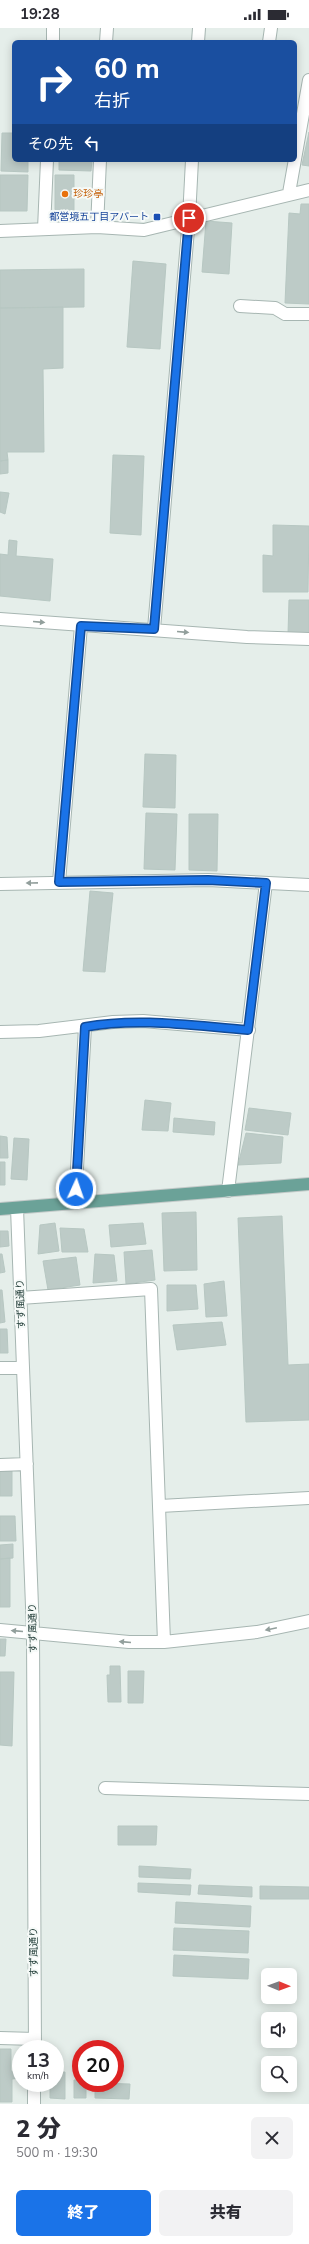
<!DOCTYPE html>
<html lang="ja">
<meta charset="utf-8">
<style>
body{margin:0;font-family:"Nunito Sans","Noto Sans JP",sans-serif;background:#f2f2f3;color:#2b2b33;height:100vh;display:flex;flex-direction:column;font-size:15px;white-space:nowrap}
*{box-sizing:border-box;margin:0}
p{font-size:13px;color:#7c7c81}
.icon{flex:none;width:22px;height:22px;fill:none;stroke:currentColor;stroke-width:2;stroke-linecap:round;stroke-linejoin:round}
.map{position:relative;height:2076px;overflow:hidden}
.drawer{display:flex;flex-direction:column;background:#fff;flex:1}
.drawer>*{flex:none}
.banner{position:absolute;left:12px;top:12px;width:285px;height:122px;border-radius:6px;box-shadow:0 2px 10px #0003;background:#1a4fa0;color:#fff;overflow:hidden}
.needle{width:26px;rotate:91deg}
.tools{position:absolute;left:261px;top:1940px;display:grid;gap:8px}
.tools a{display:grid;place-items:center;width:36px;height:36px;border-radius:6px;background:#fff;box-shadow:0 2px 10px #0003;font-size:20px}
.speed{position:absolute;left:12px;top:2012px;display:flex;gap:8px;font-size:20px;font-weight:700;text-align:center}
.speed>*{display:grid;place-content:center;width:52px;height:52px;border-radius:50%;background:#fff;box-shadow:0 2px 10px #0003;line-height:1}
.speed small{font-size:10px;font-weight:400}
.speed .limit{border:6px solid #d22;background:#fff;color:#111}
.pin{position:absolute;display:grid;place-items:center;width:34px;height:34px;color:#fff;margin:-17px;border:2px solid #fff;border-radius:50%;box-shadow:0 1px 4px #0007}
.me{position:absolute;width:44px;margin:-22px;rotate:3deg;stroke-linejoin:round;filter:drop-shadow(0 0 3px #0008)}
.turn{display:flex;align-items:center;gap:14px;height:84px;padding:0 16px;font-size:18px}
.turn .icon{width:52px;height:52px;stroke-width:2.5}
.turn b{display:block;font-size:28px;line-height:34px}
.then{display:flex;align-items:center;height:38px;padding:0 16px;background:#0003;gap:8px;font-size:15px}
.round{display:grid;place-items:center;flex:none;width:42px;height:42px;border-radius:6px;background:#f2f2f3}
.overview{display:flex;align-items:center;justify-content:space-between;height:68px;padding:0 16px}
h1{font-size:24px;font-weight:800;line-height:30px}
.primary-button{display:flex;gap:8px;margin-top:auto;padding:8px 16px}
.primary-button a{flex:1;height:46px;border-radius:6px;background:#1a73e8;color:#fff;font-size:16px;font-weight:800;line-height:46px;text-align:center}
.primary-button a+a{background:#f2f2f3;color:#2b2b33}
.status{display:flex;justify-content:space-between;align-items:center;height:28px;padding:0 20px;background:#fff;direction:ltr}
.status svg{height:11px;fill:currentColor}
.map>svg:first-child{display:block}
.building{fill:#bdcbc7;stroke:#b7c7c2}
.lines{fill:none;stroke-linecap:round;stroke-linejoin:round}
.minor-casing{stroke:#a7b6b2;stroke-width:14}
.major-casing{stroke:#c2c9c8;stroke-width:14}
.minor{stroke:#fff;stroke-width:12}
.major{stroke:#6ba298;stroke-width:12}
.oneway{fill:#929f9c}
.route-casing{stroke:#114b97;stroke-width:10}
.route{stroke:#1a73e8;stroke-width:7}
.food-dot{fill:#e8710a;stroke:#f6faf8;stroke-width:1.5}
.transit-dot{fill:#1a4fb4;stroke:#f6faf8;stroke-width:1.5}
.labels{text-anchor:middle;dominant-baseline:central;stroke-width:4;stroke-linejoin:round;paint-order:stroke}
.food-label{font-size:10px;fill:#c56008;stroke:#f6faf8;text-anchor:start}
.transit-label{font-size:10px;fill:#164399;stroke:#f6faf8;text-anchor:end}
.street-label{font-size:10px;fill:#243f3a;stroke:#f6faf8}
</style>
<div class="status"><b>19:28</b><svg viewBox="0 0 49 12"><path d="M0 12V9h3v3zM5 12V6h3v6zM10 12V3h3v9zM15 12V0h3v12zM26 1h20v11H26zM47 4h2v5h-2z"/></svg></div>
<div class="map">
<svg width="309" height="2076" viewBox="0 0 309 2076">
<rect width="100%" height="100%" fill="#e5eeea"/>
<path class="building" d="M309,104V138L302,137Z
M2,105H14V132H28V144L1,143Z
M59,132H92L91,143L59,142Z
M0,147H28L27,183H0Z
M55,147H74V185H55Z
M301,176H309V276L285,275L289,185L300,186Z
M206,193L232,195L229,246L202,244Z
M133,233L166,236L160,321L127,319Z
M84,241V279L0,280V242Z
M63,279V340L43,341L44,424H7L8,432L0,433V280Z
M113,427L144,428L141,507L110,505Z
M8,432V445L0,446V433Z
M0,464L9,465L5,486L0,484Z
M273,497L309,498L308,564H263V527L273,528Z
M9,512L17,513L16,528L53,531L50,573L0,568V526L8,527Z
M289,572H309V607L288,606Z
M145,726L176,727L175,780L143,779Z
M146,785L177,786L175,842L144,841Z
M189,786H218L217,843L189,842Z
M90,863L113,865L105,944L83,943Z
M145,1072L171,1075L168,1103L142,1102Z
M249,1080L291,1085L288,1107L245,1102Z
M174,1090L215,1094L214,1107L173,1104Z
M246,1105L283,1109L281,1135L238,1137Z
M0,1108L7,1109L8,1130H0Z
M14,1110L29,1111L27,1152L11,1151Z
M0,1134H5V1157H0Z
M196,1184L197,1242L164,1243L162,1185Z
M282,1188L288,1337L309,1336V1392L246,1394L238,1190Z
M55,1195L59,1223L38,1226L40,1197Z
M143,1195L146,1216L111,1219L109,1197Z
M60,1200L84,1201L88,1224H62Z
M0,1203H8L9,1218L0,1219Z
M152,1222L155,1252L126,1256L124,1224Z
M0,1226H2L5,1244L0,1245Z
M95,1226L114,1227L117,1253L93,1255Z
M76,1229L80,1257L48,1262L43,1233Z
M224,1253L227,1288L206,1289L204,1256Z
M167,1257H196L198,1281L167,1283Z
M0,1262H2L5,1294L0,1295Z
M222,1294L226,1317L177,1322L173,1297Z
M0,1301H7L8,1325H0Z
M0,1443H12V1468H0Z
M0,1488H15L16,1513H0Z
M13,1516V1530L0,1531V1517Z
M10,1530V1579H0V1531Z
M0,1611H6L5,1628H0Z
M110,1638H120L121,1674H108L107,1647H110Z
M128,1643H144L143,1675H128Z
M0,1644H14L12,1718L0,1717Z
M118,1798H157L156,1817H118Z
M139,1838L191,1841L190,1851L139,1849Z
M138,1855L191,1857L190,1867L138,1864Z
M199,1857L252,1859V1869L198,1866Z
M260,1858L309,1859V1871H260Z
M176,1874L251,1878L250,1899L175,1895Z
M174,1900L249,1903L248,1925L173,1922Z
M174,1927L249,1931L248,1951L173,1948Z
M0,2021H11V2043L20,2044L21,2047L20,2050L12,2051V2074H0Z
M115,2039H121L120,2052H115Z
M55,2044H65V2071L50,2070V2055H55Z
M74,2052H81V2055H86V2070H74Z
M95,2055L130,2056L129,2071L95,2070Z"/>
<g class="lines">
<g class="minor-casing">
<path id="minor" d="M53,14V0
M106,14L107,0
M198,14L199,0
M269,14L271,0
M289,165L309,52
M97,199L100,132
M44,201L47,132
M0,203L97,199L144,202L309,162
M240,278L275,280L285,286H309
M0,591L247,609L309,611
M154,601L189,190L192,132
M59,854L81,598
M0,856L208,852L309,857
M0,1004L39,1003L113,994L143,993L249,1002
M228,1163L266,855
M75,1175L85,999
M17,1180L33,1605L35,2021
M20,1270L151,1261L164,1614
M0,1340H23
M0,1437L27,1436
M160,1478L309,1470
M0,1602L129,1614H164L257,1604L309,1593
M105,1760L309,1766
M0,2010L35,2011
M34,2076V2055"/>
</g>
<g class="major-casing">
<path id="major" d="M0,1181L309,1156"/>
</g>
<use href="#minor" class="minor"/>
<use href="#major" class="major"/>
</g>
<defs><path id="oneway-solid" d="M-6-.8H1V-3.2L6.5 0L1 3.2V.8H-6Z"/></defs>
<g class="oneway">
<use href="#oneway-solid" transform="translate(39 594) rotate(5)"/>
<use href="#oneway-solid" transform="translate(183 604) rotate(5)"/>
<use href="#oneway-solid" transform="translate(32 855) rotate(179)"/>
<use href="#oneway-solid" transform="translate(271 1601) rotate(168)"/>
<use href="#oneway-solid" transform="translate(17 1603) rotate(-175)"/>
<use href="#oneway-solid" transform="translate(125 1614) rotate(-175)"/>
</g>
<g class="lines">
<g class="route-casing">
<path id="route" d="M76,1161L85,999C139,989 194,998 248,1002L266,855L208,852L59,854L81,598L154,601L189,190"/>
</g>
<use href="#route" class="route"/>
</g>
<circle class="food-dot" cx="65" cy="166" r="4"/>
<rect class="transit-dot" x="153" y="185" width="8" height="8" rx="2"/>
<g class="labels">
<g class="food-label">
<text x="73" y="166">珍珍亭</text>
</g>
<g class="transit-label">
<text x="149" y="189">都営境五丁目アパート</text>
</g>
<g class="street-label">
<text transform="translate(21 1276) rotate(-92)">すず風通り</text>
<text transform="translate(33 1600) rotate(-91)">すず風通り</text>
<text transform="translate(34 1924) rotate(-90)">すず風通り</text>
</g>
</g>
</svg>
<div class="tools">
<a><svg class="needle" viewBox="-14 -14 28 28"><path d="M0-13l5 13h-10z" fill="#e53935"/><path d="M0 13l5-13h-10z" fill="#7c7c81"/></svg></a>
<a><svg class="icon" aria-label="sound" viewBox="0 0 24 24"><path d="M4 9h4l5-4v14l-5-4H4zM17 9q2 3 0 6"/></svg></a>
<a><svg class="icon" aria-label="search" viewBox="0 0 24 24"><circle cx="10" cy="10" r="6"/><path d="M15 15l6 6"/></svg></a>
</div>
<div class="speed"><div>13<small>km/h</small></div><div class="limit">20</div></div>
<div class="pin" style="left:189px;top:190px;background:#d93025"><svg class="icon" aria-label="arrive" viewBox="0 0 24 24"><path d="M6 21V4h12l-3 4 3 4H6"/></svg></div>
<svg class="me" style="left:76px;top:1161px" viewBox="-20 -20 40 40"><circle r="17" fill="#1a73e8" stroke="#fff" stroke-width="3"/><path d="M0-11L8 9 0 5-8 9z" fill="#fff"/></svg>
<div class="banner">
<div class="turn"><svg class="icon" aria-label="right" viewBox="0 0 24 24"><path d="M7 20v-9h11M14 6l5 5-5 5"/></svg><div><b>60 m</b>右折</div></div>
<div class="then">その先<svg class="icon" aria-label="left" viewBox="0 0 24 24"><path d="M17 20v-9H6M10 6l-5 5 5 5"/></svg></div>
</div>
</div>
<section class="drawer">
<div class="overview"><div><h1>2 分</h1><p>500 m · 19:30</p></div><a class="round"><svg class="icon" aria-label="close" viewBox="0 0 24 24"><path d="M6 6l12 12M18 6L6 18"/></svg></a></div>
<div class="primary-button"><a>終了</a><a>共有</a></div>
</section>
